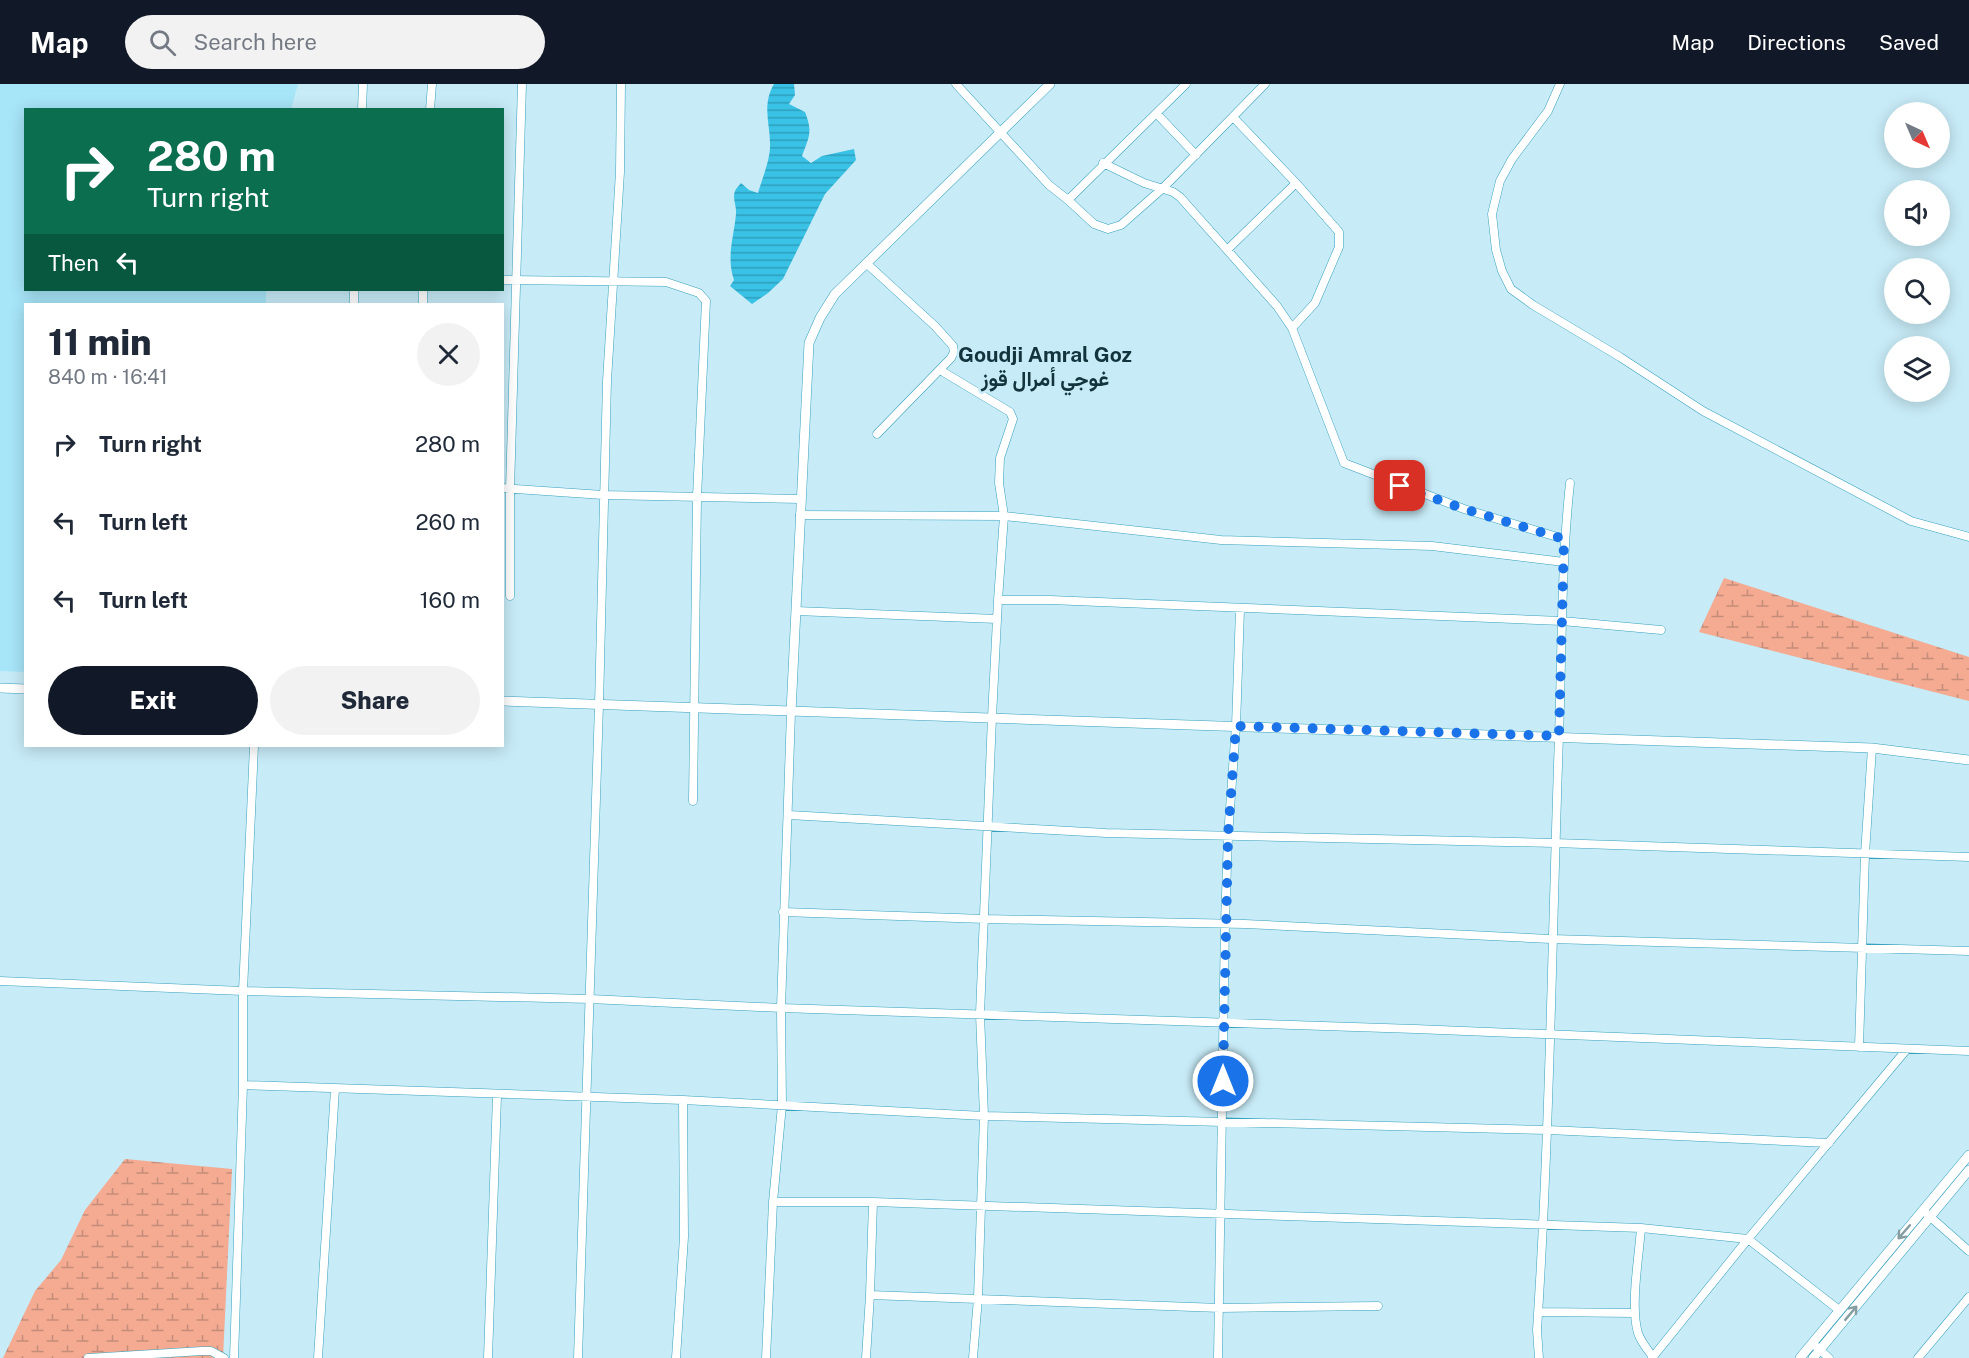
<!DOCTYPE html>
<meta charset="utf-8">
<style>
body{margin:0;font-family:"Public Sans",Vazirmatn,sans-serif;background:#f2f2f3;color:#1f2937;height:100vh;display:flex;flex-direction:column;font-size:22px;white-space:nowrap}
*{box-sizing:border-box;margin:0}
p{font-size:20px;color:#747a83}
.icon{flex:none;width:33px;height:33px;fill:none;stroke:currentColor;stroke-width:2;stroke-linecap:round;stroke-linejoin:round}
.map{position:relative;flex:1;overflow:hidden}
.panel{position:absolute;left:24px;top:219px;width:480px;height:444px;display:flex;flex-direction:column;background:#fff;border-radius:0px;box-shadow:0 3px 15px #0003}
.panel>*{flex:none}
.banner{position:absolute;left:24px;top:24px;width:480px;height:183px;border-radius:0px;box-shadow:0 3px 15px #0003;background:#0b6e4f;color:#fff;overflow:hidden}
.needle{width:39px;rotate:136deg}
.tools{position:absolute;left:1884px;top:18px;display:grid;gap:12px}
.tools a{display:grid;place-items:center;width:66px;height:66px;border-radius:50%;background:#fff;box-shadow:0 3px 15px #0003;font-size:30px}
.pin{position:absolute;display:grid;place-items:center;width:51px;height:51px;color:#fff;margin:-26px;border-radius:12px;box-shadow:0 3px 9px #0006}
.me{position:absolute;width:66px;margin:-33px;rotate:0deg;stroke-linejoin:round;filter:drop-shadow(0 0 4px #0008)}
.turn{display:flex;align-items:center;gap:21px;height:126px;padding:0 24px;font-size:27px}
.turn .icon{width:78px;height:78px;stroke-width:2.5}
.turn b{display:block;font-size:42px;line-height:51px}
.then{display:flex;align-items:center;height:57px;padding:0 24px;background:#0003;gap:12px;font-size:22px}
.round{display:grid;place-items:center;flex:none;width:63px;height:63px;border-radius:32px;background:#f2f2f3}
.headline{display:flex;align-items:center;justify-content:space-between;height:102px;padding:0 24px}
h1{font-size:36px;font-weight:800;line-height:45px}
.action{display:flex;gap:12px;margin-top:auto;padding:12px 24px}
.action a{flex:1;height:69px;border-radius:36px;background:#111827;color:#fff;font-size:24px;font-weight:800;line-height:69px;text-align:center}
.action a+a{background:#f2f2f3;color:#1f2937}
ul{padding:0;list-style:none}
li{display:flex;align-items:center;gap:18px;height:78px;padding:0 24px}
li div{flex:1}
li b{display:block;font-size:22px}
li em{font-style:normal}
header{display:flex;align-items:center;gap:36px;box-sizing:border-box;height:84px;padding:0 30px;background:#111827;color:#fff}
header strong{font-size:28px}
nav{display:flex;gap:33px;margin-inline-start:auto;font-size:21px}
.search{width:420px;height:54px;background:#f2f2f3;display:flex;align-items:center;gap:15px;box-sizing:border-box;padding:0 21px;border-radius:33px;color:#747a83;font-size:22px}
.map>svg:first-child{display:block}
.built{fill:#a7e5f8}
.wetland{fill:url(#wetland-marsh)}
.water{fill:url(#water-rules)}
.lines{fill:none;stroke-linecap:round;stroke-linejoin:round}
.minor-casing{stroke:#36a1bd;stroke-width:9}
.tertiary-casing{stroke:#36a1bd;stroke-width:10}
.minor{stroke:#fff;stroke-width:8}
.tertiary{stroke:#fff;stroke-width:9}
.oneway{stroke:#869da2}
.route{stroke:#1a73e8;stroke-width:10;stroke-dasharray:0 18}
.labels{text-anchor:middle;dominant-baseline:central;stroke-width:5;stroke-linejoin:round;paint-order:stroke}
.neighbourhood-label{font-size:21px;font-weight:bold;fill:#13343d;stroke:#c7ebf7}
</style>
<header>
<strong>Map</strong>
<div class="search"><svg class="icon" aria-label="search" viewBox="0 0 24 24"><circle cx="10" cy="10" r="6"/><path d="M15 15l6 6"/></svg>Search here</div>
<nav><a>Map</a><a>Directions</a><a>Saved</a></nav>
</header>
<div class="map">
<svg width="1969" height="1274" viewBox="0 0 1969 1274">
<defs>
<pattern id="wetland-marsh" width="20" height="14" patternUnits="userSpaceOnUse" patternTransform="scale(1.5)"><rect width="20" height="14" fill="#f4ab92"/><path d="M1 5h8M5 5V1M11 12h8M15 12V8" fill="none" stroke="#c48c79"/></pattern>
<pattern id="water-rules" width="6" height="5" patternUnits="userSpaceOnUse" patternTransform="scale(1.5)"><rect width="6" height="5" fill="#39c2e6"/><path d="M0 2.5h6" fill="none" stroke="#2e9fbc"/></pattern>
</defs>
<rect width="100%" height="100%" fill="#c7ebf7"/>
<path class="built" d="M0,0H298L291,25L26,26V206H266V220H26L25,588L0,587Z"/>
<path class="wetland" d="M1724,494L1969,573V617L1699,548Z
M125,1075L232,1085L223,1274H3L35,1207L61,1176L85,1126Z"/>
<path class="water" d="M774,0H794L795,11L789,20L805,28C813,48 809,53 802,72L811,79L822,72L854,65L856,76L825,110L783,195L768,209L752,220L730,202L734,196C726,173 734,153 736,130C737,123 732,114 735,107C736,104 739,102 741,99L749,106L758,109C762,95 769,79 770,64C771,41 761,22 774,0Z"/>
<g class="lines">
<g class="minor-casing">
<path id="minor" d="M956,0L1049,101L1068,116L1186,0
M1560,0L1548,27L1512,75L1500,97L1492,130L1496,166L1502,187L1511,205L1533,221L1620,273L1703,327L1911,437L1969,453
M362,26L363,0
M430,26L432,0
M1157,30L1196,71
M1103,79L1144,99L1173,108L1180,113L1277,222L1292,244L1344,379L1464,425L1564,455
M1068,116L1094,140L1108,145L1121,141L1163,104L1265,0
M1227,166L1296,99L1233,33
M866,179L935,242L953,262L954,268L951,274L877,350
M502,196L666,198L699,209L706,217L697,413L693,717
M354,220V206
M423,220V206
M1292,244L1315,219L1339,163V148L1296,99
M940,286L1010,328L1013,335L1000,374L999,399L1004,432L998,516L992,633L980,930L984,1032L978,1214L973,1274
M502,404L603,411L801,415
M800,431L1004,432L1221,456L1432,462L1564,478
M510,512V405L522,0
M998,516H1050L1562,537L1661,546
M796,527L997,535
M789,731L1106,749L1554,759L1969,773
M783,828L985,835L1245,840L1551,855L1969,867
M0,897L243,907L590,915L781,924L1415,945L1969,967
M1859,963L1865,770L1872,664
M243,1001L683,1016L984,1032L1548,1046L1829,1059
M773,1118H873L1641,1144L1748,1155L1839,1226
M1927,1130L1969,1167
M1641,1144C1639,1173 1630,1222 1638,1249C1641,1258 1647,1265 1653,1273
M870,1211L1220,1224L1378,1222
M1538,1228L1634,1229
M1812,1259L1829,1274
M88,1274L202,1267H211L224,1274
M234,1274L243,1001V907L254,662
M318,1274L335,1005
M488,1274L497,1012
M578,1274L599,621L607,297L620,88L621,0
M676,1274L684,1153L683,1016
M766,1274L773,1118L782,1021L781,924L791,628
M866,1274L870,1211L873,1118
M1218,1274L1225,839L1228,752L1236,642L1240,525
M1539,1274L1537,1246C1550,1048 1552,850 1559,652C1562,568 1561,483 1570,399
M1652,1274L1748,1155L1907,965
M1918,1274L1969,1213"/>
</g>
<g class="tertiary-casing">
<path id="tertiary" d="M0,604L26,605
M502,617C959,635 1415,647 1872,664L1969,676
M791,628L809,259L820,234L835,210L1050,0
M1800,1274L1969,1071
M1813,1274L1969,1086"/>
</g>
<use href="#minor" class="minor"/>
<use href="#tertiary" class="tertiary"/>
</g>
<defs><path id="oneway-shaft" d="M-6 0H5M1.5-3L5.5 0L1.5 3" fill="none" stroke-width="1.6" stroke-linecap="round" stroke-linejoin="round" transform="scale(1.5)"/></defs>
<g class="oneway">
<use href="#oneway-shaft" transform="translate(1904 1148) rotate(131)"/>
<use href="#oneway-shaft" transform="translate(1851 1229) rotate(-50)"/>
</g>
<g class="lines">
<path class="route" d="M1223,997L1228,752L1236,642L1559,652L1564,455L1464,425L1400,402"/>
</g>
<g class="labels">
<g class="neighbourhood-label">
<text x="1045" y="270">Goudji Amral Goz<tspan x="1045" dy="24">غوجي أمرال قوز</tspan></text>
</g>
</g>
</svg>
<div class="tools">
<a><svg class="needle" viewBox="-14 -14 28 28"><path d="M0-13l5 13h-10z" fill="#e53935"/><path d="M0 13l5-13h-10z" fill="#747a83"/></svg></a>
<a><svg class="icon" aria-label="sound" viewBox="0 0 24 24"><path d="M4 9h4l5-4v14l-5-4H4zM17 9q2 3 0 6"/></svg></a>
<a><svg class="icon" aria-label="search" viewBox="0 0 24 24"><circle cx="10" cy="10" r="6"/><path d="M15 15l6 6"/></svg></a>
<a><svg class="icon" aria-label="layers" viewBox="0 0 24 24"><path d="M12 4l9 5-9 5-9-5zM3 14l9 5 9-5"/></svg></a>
</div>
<div class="pin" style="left:1400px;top:402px;background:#d93025"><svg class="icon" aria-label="arrive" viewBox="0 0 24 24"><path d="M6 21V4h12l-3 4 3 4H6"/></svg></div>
<svg class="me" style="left:1223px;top:997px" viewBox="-20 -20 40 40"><circle r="17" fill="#1a73e8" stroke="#fff" stroke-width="3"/><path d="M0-11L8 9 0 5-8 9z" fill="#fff"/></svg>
<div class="banner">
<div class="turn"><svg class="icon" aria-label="right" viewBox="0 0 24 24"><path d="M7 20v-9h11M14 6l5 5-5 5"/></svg><div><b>280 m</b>Turn right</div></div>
<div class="then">Then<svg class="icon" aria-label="left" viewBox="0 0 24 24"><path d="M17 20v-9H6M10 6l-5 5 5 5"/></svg></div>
</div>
<section class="panel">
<div class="headline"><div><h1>11 min</h1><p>840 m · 16:41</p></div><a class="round"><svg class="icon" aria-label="close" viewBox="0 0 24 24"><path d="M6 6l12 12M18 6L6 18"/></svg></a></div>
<ul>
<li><svg class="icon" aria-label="right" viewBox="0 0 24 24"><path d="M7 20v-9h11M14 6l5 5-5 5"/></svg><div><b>Turn right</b></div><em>280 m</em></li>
<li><svg class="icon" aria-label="left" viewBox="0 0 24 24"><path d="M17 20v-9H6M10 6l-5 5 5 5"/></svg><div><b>Turn left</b></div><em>260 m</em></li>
<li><svg class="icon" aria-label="left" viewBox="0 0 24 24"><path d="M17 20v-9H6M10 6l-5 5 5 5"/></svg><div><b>Turn left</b></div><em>160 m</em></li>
</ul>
<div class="action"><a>Exit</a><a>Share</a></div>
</section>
</div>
